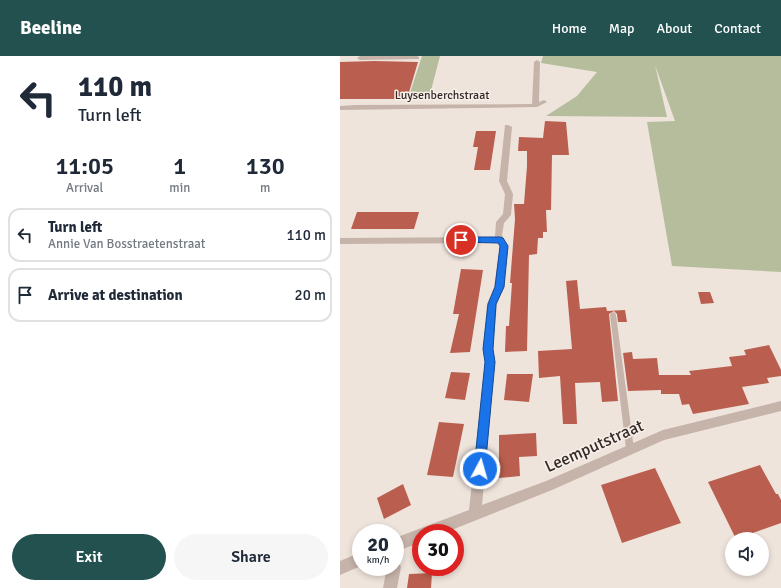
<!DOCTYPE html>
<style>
body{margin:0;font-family:Signika,sans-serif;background:#f6f6f7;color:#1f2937;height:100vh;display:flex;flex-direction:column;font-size:15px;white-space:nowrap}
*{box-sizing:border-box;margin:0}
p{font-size:13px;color:#747a83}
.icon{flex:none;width:22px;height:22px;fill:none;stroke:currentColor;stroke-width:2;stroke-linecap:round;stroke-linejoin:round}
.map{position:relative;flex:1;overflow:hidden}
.side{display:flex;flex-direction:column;background:#fff;width:340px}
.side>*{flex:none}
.banner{background:#fff;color:#1f2937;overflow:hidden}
.buttons{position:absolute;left:385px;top:476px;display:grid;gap:8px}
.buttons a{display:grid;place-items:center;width:44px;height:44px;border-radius:50%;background:#fff;box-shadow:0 2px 6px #0003;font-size:20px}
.speed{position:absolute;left:12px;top:468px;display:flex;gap:8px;font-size:20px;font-weight:700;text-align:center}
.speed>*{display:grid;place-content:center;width:52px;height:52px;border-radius:50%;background:#fff;box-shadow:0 2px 6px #0003;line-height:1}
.speed small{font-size:10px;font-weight:400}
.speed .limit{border:6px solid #d22;background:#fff;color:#111}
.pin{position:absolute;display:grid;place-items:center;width:34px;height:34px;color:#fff;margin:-17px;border:2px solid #fff;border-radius:50%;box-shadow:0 1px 4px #0007}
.me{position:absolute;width:44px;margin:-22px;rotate:6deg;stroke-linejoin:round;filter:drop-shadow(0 0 3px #0008)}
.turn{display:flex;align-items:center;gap:14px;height:84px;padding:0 12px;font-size:18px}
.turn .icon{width:52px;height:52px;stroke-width:2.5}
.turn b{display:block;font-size:28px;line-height:34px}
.eta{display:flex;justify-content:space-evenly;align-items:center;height:68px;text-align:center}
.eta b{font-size:24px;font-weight:600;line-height:28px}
.button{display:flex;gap:8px;margin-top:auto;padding:8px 12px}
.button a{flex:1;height:46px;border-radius:24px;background:#225150;color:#fff;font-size:16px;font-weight:600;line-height:46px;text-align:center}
.button a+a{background:#f6f6f7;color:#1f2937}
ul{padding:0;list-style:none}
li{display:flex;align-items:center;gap:12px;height:54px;margin:0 8px 6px;padding:0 4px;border:2px solid #e0e1e3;border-radius:12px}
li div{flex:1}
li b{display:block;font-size:15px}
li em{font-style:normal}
header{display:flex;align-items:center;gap:24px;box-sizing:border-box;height:56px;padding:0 20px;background:#225150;color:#fff}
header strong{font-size:19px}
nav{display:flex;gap:22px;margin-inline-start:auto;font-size:14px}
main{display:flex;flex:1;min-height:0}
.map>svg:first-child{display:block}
.green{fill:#b5bd9d}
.building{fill:#ba5f4f}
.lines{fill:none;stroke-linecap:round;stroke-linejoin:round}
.service{fill:#c6b3a9;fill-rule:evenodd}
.minor{fill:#c6b3a9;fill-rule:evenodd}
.route{fill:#1a73e8;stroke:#114b97}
.labels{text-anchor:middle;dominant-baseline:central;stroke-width:3;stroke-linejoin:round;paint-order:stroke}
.far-street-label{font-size:12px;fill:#342b28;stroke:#f7efe8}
.near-street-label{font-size:17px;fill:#342b28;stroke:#f7efe8}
</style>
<header>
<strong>Beeline</strong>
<nav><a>Home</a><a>Map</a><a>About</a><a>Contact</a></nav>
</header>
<main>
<section class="side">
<div class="banner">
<div class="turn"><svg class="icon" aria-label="left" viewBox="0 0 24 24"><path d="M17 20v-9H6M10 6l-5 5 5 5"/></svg><div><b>110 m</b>Turn left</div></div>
</div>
<div class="eta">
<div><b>11:05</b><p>Arrival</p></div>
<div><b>1</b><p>min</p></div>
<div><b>130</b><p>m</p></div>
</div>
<ul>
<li><svg class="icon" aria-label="left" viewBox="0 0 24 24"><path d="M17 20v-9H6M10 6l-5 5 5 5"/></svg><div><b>Turn left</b><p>Annie Van Bosstraetenstraat</p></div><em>110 m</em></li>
<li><svg class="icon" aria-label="arrive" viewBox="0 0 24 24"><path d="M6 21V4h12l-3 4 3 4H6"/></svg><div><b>Arrive at destination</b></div><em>20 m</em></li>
</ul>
<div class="button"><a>Exit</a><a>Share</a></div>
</section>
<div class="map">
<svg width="441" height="532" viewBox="0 0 441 532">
<rect width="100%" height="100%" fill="#efe4dc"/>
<path class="green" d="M82,0H100L89,42L68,43Z
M203,0H441V216L332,210L307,66L335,65L315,9L327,61L206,60L237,40L257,16L201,7Z"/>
<path class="building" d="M0,6L34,5L78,6L67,43H0Z
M205,65L226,66L229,99H212L211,154H206L207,176H203V182H198L197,198L189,199L187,295L165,296L166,270H169L172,227H170L175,163L174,148H184L187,110V95H178L179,81L203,82Z
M136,75H156L150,114H134L138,91H133Z
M17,156H79L74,173H11Z
M121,213L143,214L130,296L110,297L119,258H113Z
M237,224L240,253L266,251L267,255L285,254L287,266H278L277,258L274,255L269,258L278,345L262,346L260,326L235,327L237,368H223L220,320L199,322L198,295L232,293L226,225Z
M358,236H370L374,247L361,248Z
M429,289L441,314V320L427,322L429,327L402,331L409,348L353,358L349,348L342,349L339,338H321V334L288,335L283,297L292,296L293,303L317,302L319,319H351L349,315L392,310L389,301L406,299L404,294Z
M111,316L130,317L125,344L105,342Z
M167,318H193L189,346L164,344Z
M99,366L124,368L113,421L87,419Z
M196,377L197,400L179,401L180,420L159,422V379Z
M420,409L436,438H438L441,444V467L396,483L368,426Z
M315,412L341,467L282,487L261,429Z
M63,428L71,449L44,463L37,442Z
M92,517L91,532H67L69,518Z"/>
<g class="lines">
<path class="service" d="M273,256L275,257L276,259L294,393L293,396L290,397L287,396L286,393L270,259L271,257Z"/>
<path class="minor" d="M77,0L79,1V3L20,4L17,2L20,0Z
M197,4L200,6L199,46L204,44L207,46L197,51L0,54V50L16,49L192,48L194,6Z
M165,69H168L172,71L167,125L173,138L171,159L164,167L162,179L168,190L164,231L157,248L153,293L155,306L142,449L206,425L323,374L441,345V355L324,384L212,434L104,477H81V486L63,493L62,501L59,506L61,511L57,532H43L47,511H55V482L129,454L145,306L143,293L147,248L154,231L160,190L158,187L0,188V182L155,181L156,166L163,158L165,138L159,125Z
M21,496V510L0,519V505Z"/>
</g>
<path class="route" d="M121,181H160L163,182L168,190L164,231L156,248L153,293L155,306L145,413L144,416L140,418L136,416L134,413L145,306L143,293L148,248L155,231L160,190L158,187L119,186V182Z"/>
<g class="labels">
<g class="far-street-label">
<text x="102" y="39">Luysenberchstraat</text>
</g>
<g class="near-street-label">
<text transform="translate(254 390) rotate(-24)">Leemputstraat</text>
</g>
</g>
</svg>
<div class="buttons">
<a><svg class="icon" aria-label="sound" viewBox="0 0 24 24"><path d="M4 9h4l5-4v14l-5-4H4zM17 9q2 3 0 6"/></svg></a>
</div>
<div class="speed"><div>20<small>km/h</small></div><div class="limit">30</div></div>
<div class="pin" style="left:121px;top:184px;background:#d93025"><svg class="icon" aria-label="arrive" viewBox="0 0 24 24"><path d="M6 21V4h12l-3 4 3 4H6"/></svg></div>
<svg class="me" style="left:140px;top:413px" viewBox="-20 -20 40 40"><circle r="17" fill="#1a73e8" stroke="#fff" stroke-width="3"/><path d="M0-11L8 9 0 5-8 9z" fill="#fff"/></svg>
</div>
</main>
